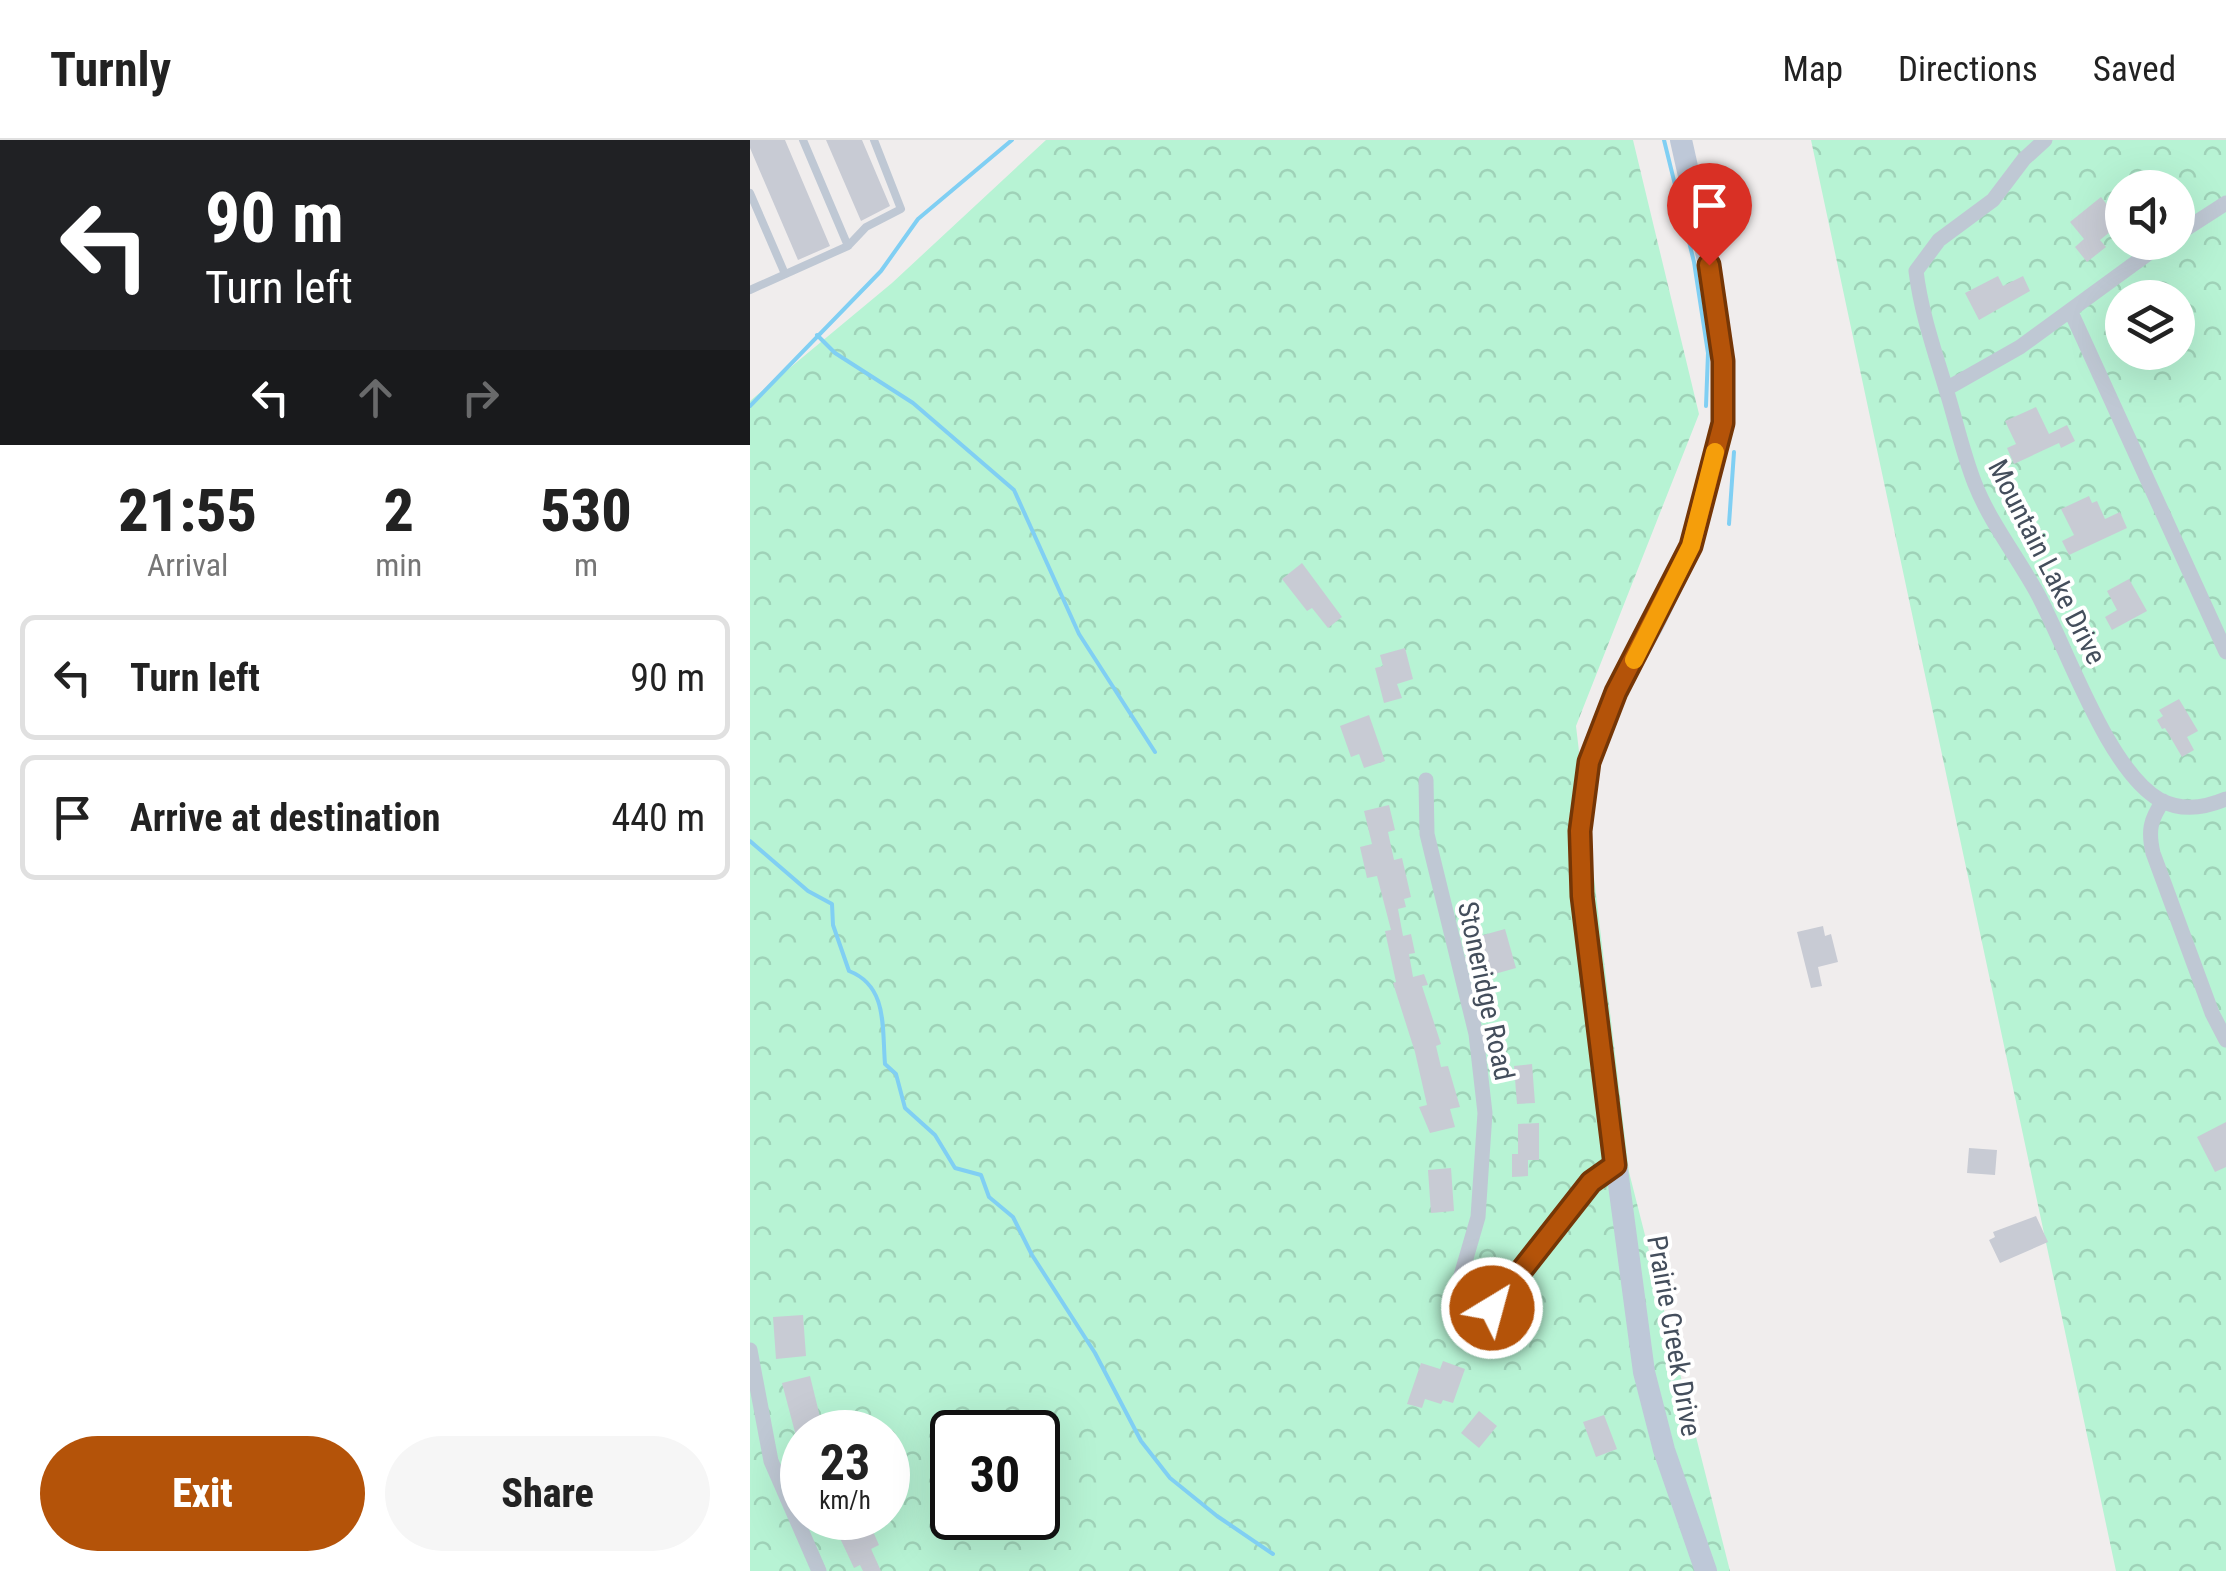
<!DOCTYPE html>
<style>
body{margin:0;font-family:"Roboto Condensed",sans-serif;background:#f6f6f6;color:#222;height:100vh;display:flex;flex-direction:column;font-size:38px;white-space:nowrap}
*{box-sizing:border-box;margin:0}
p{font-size:32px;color:#767676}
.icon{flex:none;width:55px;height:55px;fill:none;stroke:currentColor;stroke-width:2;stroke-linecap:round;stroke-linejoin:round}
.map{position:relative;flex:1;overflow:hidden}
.sheet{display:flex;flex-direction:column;background:#fff;width:750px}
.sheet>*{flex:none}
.top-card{background:#202124;color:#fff;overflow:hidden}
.tools{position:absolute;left:1355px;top:30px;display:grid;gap:20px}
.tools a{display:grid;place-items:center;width:90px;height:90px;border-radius:50%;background:#fff;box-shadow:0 10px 40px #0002;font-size:50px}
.speed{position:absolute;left:30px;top:1270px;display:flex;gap:20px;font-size:50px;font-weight:700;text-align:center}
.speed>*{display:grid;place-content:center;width:130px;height:130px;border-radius:50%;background:#fff;box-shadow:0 10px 40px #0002;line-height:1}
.speed small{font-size:25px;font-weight:400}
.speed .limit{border:5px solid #111;border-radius:15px;background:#fff;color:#111}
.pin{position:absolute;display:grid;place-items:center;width:85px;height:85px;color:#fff;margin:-102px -42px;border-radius:50% 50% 50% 0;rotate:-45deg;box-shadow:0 0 10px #0007}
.pin .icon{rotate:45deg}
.me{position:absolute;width:110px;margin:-55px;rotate:37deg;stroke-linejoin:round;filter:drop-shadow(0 0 8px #0008)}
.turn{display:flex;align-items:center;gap:35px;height:210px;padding:0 40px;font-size:45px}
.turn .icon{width:130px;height:130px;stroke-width:2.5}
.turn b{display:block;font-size:70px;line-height:85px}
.lanes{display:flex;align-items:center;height:95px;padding:0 40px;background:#0003;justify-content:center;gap:50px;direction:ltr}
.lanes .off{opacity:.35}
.eta{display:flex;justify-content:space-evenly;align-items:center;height:170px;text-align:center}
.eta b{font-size:60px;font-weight:800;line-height:70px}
.cta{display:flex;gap:20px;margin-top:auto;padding:20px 40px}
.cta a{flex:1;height:115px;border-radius:60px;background:#b45309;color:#fff;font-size:40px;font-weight:800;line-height:115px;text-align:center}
.cta a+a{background:#f6f6f6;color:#222}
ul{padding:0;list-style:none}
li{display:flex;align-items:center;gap:30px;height:125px;margin:0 20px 15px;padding:0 20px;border:5px solid #e0e0e0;border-radius:15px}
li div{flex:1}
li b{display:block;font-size:38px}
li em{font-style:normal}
header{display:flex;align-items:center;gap:60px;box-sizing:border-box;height:140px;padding:0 50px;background:#fff;border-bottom:2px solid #e0e0e0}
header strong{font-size:48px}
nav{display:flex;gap:55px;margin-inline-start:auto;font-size:35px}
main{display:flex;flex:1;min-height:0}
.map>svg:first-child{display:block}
.forest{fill:url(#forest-crowns);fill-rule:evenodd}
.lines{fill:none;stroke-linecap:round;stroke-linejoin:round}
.stream{stroke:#80cff3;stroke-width:4}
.building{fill:#c8cbd4}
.service{stroke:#bfc8d4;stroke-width:8}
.minor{stroke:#bfc8d4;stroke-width:15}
.secondary{stroke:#bec8d8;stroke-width:22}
.route-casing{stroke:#753606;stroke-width:25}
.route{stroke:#b45309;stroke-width:18}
.slow{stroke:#f59e0b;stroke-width:18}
.labels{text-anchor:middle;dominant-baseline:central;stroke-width:8;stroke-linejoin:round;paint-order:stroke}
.street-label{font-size:28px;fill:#444e5c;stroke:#fff}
</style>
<header>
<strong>Turnly</strong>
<nav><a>Map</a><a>Directions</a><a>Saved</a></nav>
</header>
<main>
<section class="sheet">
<div class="top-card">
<div class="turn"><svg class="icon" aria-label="left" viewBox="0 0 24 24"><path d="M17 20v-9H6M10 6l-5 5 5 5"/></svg><div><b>90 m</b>Turn left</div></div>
<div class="lanes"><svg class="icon" aria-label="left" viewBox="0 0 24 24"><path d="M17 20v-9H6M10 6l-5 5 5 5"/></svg><svg class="icon off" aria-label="ahead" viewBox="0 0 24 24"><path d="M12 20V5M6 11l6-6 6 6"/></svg><svg class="icon off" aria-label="right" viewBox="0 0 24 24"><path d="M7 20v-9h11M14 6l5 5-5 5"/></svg></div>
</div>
<div class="eta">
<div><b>21:55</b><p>Arrival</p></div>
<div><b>2</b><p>min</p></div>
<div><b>530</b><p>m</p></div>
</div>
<ul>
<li><svg class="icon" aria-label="left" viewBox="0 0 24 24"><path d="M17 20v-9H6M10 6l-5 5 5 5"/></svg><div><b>Turn left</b></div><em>90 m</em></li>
<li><svg class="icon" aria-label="arrive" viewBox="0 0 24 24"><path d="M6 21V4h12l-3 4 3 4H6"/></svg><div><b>Arrive at destination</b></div><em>440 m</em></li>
</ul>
<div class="cta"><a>Exit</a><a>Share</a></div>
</section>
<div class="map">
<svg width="1476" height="1431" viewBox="0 0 1476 1431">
<defs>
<pattern id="forest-crowns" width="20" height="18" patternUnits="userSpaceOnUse" patternTransform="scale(2.5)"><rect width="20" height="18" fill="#b7f3d4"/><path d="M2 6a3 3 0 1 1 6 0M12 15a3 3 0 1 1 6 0" fill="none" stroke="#9fd2b8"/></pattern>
</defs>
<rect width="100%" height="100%" fill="#f0eded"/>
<path class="forest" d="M296,0H883L949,274L826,586L879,1032L980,1431H0V261L142,143ZM52,1292H138V1378H52ZM202,1292H288V1378H202Z
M1061,0H1476V1431H1366ZM1372,48H1428V102H1372ZM1372,158H1428V212H1372Z"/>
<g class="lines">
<path class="stream" d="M914,0L944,122L958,213L956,266
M67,195L85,213L163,263L264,350L329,494L405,612
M0,266L131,131L168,79L262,0
M979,384L984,312
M0,701L58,751L82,764L83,785L99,831C138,846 132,888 135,924L146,934L155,968L185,995L205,1028L231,1035L239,1057L263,1077L282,1115L345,1213L391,1301L420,1338L467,1376L523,1414"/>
</g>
<path class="building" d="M0,0H35L80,106L48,120L0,8Z
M76,0H112L140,66L111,81Z
M1351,57L1371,83L1350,100L1356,107L1337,122L1325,107L1334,99L1320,82Z
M1248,136L1253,146L1273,136L1280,151L1229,180L1215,153Z
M1286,267L1299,294L1317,285L1325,301L1311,308L1309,303L1264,324L1257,308L1266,304L1255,281Z
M1339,356L1342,363L1347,361L1355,379L1370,372L1377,388L1319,415L1312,401L1324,395L1311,369Z
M552,423L592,477L578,488L562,468L557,471L532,439Z
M1379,439L1397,471L1362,490L1355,477L1367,470L1357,451Z
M655,508L663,539L647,544L652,558L634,563L625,528L633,526L630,515Z
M1429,559L1448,591L1437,597L1444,610L1432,617L1415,588L1412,589L1407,580L1413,576L1409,570Z
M619,575L635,621L614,628L609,614L601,617L590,586Z
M639,665L645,690L638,692L644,720L652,718L661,757L654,759L656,767L648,769L653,796L661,794L665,813L659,814L663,837L674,834L678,845L672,846L691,904L686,906L691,927L698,926L710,967L700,969L705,987L680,993L669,967L677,965L665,912L643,843L646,842L635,791L641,790L627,736L617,738L610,707L622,704L614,671Z
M1073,786L1075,796L1081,794L1088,822L1068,827L1072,846L1061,848L1047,792Z
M755,789L766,828L741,835L735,811L730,812L726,797Z
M782,924L785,963L767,964L764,926Z
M1476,982V1027L1465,1032L1447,997Z
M789,983V1020H778V1036L762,1037V1014H768V984Z
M1219,1008L1247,1010L1245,1035L1217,1033Z
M701,1028L704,1071L681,1073L678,1030Z
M1286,1076L1298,1102L1250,1123L1239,1100L1245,1097L1243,1092Z
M53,1175L56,1216L26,1219L23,1177Z
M693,1221L715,1229L703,1263L693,1260L691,1264L675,1259L672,1268L657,1264L671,1223L690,1229Z
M60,1236L73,1289L46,1296L32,1243Z
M729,1271L747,1286L729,1308L711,1293Z
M854,1275L867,1309L846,1317L833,1282Z
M118,1380L129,1405L121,1409L131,1431H113L110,1425L104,1428L88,1394Z"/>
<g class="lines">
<path class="service" d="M53,0L98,106
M0,53L35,134
M0,150L98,106L116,87L151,69L124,0"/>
<path class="minor" d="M1295,0L1274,19L1243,60L1189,100L1166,131C1171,172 1184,209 1196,249C1206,281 1213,314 1225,344C1240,382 1266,415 1286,451C1316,505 1357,630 1410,660C1431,671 1455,668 1476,659
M1428,94L1476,63
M1321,172L1476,512
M1196,249L1270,207L1414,102
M676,640L677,694L726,894L735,973L728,1077L708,1146L709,1167L722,1177L742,1168L841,1042L865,1025
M1413,661C1400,680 1398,691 1403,713L1462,873L1476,900
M0,1210L21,1321L69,1431"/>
<path class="secondary" d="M931,0L959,125L973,221V283L941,407L904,483L866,552L839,622L830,691L832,756L840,827L894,1232L914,1310L956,1431"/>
</g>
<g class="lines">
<g class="route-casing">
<path id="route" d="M742,1168L841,1042L865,1025L832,756L830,691L839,622L866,552L941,406L973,283V221L959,125"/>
</g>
<use href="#route" class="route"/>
<path class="slow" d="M884,520L941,406L965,312"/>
</g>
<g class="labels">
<g class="street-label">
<text transform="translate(1297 422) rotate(63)">Mountain Lake Drive</text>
<text transform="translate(736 851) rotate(78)">Stoneridge Road</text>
<text transform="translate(924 1196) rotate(80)">Prairie Creek Drive</text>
</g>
</g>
</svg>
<div class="tools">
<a><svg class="icon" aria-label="sound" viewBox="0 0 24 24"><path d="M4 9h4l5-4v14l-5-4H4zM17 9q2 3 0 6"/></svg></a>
<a><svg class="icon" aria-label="layers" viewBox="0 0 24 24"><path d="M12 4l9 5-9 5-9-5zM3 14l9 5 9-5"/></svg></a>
</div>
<div class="speed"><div>23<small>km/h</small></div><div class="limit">30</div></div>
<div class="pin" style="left:959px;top:125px;background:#d93025"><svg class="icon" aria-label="arrive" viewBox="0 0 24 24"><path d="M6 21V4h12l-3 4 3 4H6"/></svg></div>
<svg class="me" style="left:742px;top:1168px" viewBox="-20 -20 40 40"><circle r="17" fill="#b45309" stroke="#fff" stroke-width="3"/><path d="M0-11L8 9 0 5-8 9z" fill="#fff"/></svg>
</div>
</main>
